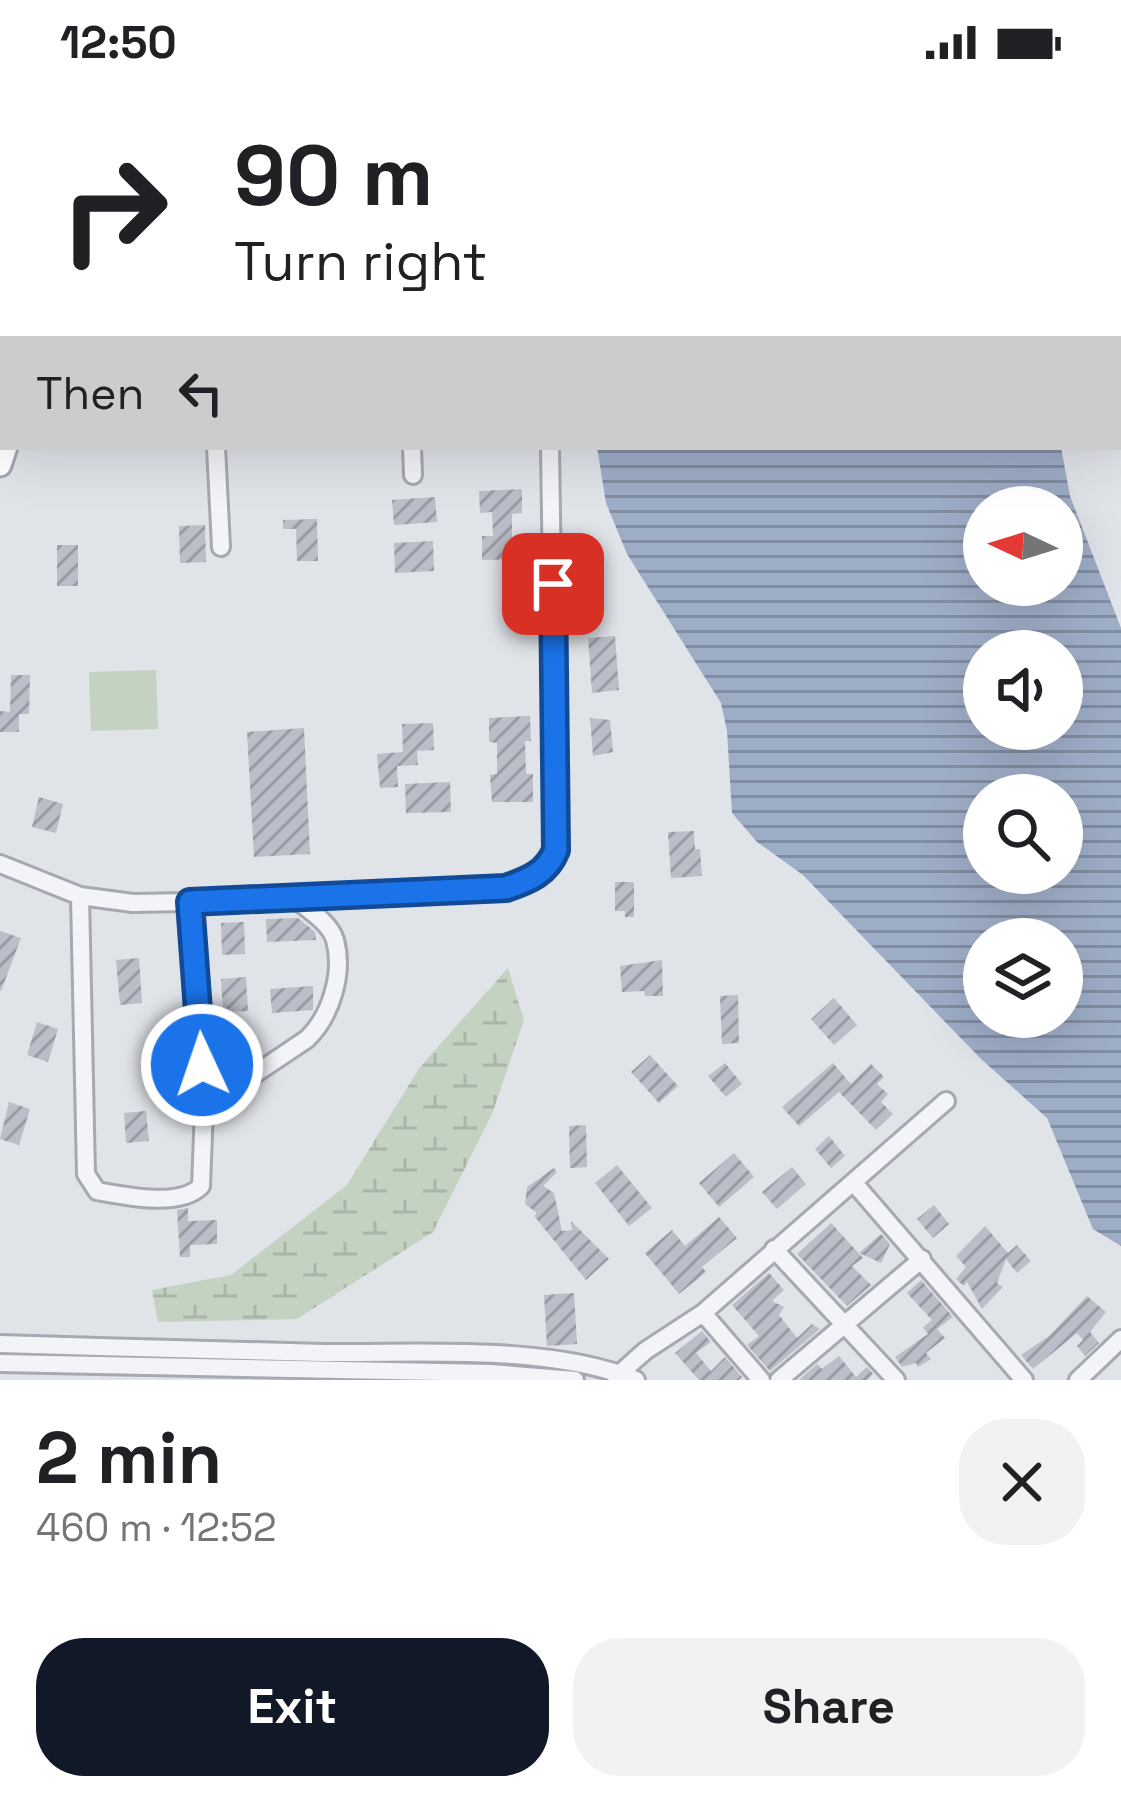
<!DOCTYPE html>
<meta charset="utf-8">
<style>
body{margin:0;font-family:"Space Grotesk",sans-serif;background:#f2f2f2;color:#202124;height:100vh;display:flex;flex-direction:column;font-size:45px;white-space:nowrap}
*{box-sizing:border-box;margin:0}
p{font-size:39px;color:#757577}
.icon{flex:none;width:66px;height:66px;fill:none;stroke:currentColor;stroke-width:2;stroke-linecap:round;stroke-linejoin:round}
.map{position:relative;height:1296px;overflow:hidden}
.panel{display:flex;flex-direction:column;background:#fff;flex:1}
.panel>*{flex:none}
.guide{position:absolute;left:0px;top:0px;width:1122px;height:366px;box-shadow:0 12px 48px #0002;background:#fff;color:#202124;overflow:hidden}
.needle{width:78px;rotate:274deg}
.buttons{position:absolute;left:963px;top:402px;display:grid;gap:24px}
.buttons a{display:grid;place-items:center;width:120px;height:120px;border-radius:50%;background:#fff;box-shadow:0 12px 48px #0002;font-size:60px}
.pin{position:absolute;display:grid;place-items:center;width:102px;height:102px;color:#fff;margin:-51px;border-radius:24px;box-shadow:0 6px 18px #0006}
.me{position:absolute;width:132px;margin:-66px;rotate:357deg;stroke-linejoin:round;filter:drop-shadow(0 0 9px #0008)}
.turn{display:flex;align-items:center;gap:42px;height:252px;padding:0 36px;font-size:54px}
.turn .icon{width:156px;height:156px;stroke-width:2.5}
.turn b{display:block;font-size:84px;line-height:102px}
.then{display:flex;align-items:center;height:114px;padding:0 36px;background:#0003;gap:24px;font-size:45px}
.round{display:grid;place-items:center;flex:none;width:126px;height:126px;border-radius:48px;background:#f2f2f2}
.overview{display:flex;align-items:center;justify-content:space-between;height:204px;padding:0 36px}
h1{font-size:72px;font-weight:700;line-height:90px}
.button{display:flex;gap:24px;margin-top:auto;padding:24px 36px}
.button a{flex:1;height:138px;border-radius:48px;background:#111827;color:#fff;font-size:48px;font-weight:700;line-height:138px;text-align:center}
.button a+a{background:#f2f2f2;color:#202124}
.status{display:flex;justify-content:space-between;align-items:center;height:84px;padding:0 60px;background:#fff;direction:ltr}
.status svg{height:33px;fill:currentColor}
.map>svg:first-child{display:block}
.wetland{fill:url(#wetland-marsh)}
.park{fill:#c4d2c2}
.water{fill:url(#water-rules);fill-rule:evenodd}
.building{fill:url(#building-hatch)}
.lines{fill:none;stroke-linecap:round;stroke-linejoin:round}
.minor-casing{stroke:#a6a9b2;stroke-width:22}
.major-casing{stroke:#a0a6b3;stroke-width:27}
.path{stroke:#bfc1c7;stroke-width:3;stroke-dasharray:9 9;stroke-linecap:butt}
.minor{stroke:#f3f4f7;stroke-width:16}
.major{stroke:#fff;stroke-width:21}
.route-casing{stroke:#114b97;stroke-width:30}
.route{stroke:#1a73e8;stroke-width:21}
</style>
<div class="status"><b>12:50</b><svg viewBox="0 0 49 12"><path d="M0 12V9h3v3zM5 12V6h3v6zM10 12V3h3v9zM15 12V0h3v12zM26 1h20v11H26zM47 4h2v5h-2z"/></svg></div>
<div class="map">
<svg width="1121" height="1296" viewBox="0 0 1121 1296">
<defs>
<pattern id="wetland-marsh" width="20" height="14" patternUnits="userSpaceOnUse" patternTransform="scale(3)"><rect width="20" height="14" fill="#c4d2c2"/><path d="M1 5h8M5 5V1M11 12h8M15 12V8" fill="none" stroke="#a9b5a8"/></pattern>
<pattern id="water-rules" width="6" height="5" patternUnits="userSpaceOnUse" patternTransform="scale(3)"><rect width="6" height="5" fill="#9eadc6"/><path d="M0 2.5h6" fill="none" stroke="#818da2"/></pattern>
<pattern id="building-hatch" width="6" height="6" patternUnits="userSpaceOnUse" patternTransform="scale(3)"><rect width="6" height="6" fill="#bbbec8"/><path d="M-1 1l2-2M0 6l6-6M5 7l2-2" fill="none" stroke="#989ba4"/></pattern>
</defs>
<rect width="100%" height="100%" fill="#e0e3e8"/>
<path class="wetland" d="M508,884L524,936L492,1030L433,1148L297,1235L158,1238L152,1206L231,1191L347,1101L420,983Z"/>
<path class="park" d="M156,586L158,645L91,647L89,588Z"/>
<path class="water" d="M478,0H994V3H478Z
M597,363H1061L1070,412L1121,544V1162L1093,1145L1047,1034L980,974L803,791L757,758L732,729L727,647L721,619L627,470L606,419ZM984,423H1062V501H984ZM984,567H1062V645H984ZM984,711H1062V789H984ZM984,855H1062V933H984Z"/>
<path class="building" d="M522,405V429L512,430V453H521L522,475L482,476V452H493L492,428L480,429L479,407Z
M435,413L437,438L394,441L392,416Z
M317,435L318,477H297L296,445H283V436Z
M205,441L206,478L180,479L179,442Z
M433,457L434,487L395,489L394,459Z
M57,461H78V502H57Z
M615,552L619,606L592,609L588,554Z
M11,591H30L29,630H19V648H0V627L10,628Z
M530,632L531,657H525L526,690H533V718H492L490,691L497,690V659L489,658V634Z
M590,634L610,636L613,668L593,672Z
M433,639L434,666L417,667L418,681L397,682L398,703L380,704L377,670L403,668L402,640Z
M304,644L310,770L254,773L247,648Z
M450,698L451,728L406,729L405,700Z
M39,713L63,720L56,749L32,743Z
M694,747L695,765H700L702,792L671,794L668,748Z
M615,798H634V833H625V827H615Z
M298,834L315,848L316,856L267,858L266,835Z
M244,838L245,870L222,871L221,839Z
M0,847L21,854L1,907H0Z
M139,874L142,919L120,921L116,876Z
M662,876L663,912H645L644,907L622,908L620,882Z
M246,893L248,927L223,928L221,895Z
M313,902V926L272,929L270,905Z
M738,911L739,959L722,960L720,912Z
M834,914L857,941L834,961L811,935Z
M37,938L58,945L48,978L27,971Z
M650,971L678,1002L659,1019L631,988Z
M725,979L742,1000L726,1013L708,992Z
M833,979L851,1000L871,980L884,993L877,1000L888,1010L881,1018L893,1030L876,1046L839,1008L799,1042L782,1023Z
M9,1018L30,1025L19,1061L0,1055Z
M146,1027L149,1057L126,1059L124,1029Z
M586,1041L587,1083L570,1084L569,1042Z
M829,1052L845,1072L831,1084L815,1065Z
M734,1069L754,1093L719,1123L699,1099Z
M617,1081L652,1124L629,1142L595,1099Z
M792,1083L806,1100L777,1125L762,1108Z
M554,1084L557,1088L543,1102L554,1109L562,1147L572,1146L571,1137L609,1175L586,1196L534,1132L537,1129L525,1120L527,1103Z
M934,1121L949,1140L933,1154L917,1135Z
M188,1124V1137L217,1136V1160L190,1161V1173H180L177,1126Z
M719,1133L737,1154L702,1183L706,1188L679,1210L645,1169L672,1146L685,1162Z
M831,1139L863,1174L852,1182L871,1201L847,1222L797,1170Z
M985,1142L1008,1169L1017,1161L1031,1177L1017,1189L1006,1175L997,1199L1003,1203L982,1225L967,1198L964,1202L956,1195L966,1183L956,1172Z
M881,1150L890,1160L881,1179L859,1169Z
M769,1189L784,1206L772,1217L784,1223L779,1231L797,1254L812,1240L820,1245L770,1287L747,1261L759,1252L732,1221Z
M921,1196L953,1233L937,1245L945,1254L926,1269L931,1275L918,1283L916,1279L902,1283L895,1273L928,1250L923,1243L932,1236L907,1209Z
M574,1209L577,1260L547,1262L544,1211Z
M1087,1212L1106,1228L1090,1248L1099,1259L1085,1272L1077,1262L1083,1256L1077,1249L1033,1285L1021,1271L1049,1252Z
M702,1247L711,1258L696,1269L711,1287L725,1273L742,1293L739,1296H699L675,1269Z
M839,1272L856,1293L867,1283L873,1290L867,1296H799L817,1280L822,1285Z"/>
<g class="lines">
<g class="minor-casing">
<path id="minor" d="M216,363L221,463
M412,363L413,391
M0,780L80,812L133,819L190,818L506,804L538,790L550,781L556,766L550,363
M80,812L86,1090L97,1107C125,1112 180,1124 201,1102L204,1024L190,818
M204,1024L307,955C331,932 344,889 335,856C330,839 309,826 295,815
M854,1099L1024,1296
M774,1165L896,1296
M703,1229L761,1296
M0,1260C108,1263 216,1267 324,1269C419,1270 548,1260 636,1296
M0,1279L490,1289L575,1296
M616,1293L645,1267L703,1229L946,1017
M779,1296L922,1175
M1078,1296L1121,1255"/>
</g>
<g class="major-casing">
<path id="major" d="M132,3L133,0
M0,341L3,332
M0,381L6,363"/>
</g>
<path class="path" d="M473,0V3"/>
<use href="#minor" class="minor"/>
<use href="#major" class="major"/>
</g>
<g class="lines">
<g class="route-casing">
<path id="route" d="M202,981L190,818L506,804C529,796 547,789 556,766L553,500"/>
</g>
<use href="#route" class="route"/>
</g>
</svg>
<div class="buttons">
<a><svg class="needle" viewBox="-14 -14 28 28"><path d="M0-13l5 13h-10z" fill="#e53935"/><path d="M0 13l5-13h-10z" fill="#757577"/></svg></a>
<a><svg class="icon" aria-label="sound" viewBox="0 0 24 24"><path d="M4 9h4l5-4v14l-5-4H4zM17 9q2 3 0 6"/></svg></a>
<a><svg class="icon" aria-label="search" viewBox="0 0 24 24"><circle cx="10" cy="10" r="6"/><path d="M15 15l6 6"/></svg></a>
<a><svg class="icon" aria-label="layers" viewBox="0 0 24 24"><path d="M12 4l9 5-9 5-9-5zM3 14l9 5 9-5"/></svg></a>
</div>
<div class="pin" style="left:553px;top:500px;background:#d93025"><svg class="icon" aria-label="arrive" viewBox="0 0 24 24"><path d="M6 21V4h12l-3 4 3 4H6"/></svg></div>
<svg class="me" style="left:202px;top:981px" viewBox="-20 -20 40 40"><circle r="17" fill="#1a73e8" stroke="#fff" stroke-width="3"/><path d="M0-11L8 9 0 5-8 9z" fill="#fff"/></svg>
<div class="guide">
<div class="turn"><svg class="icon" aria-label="right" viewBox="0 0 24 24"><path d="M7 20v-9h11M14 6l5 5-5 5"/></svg><div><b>90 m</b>Turn right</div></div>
<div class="then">Then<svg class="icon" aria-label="left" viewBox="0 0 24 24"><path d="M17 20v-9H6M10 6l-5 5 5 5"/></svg></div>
</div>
</div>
<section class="panel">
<div class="overview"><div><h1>2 min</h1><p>460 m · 12:52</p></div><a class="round"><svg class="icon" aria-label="close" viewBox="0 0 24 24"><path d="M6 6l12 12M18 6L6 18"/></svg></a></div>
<div class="button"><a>Exit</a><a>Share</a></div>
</section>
